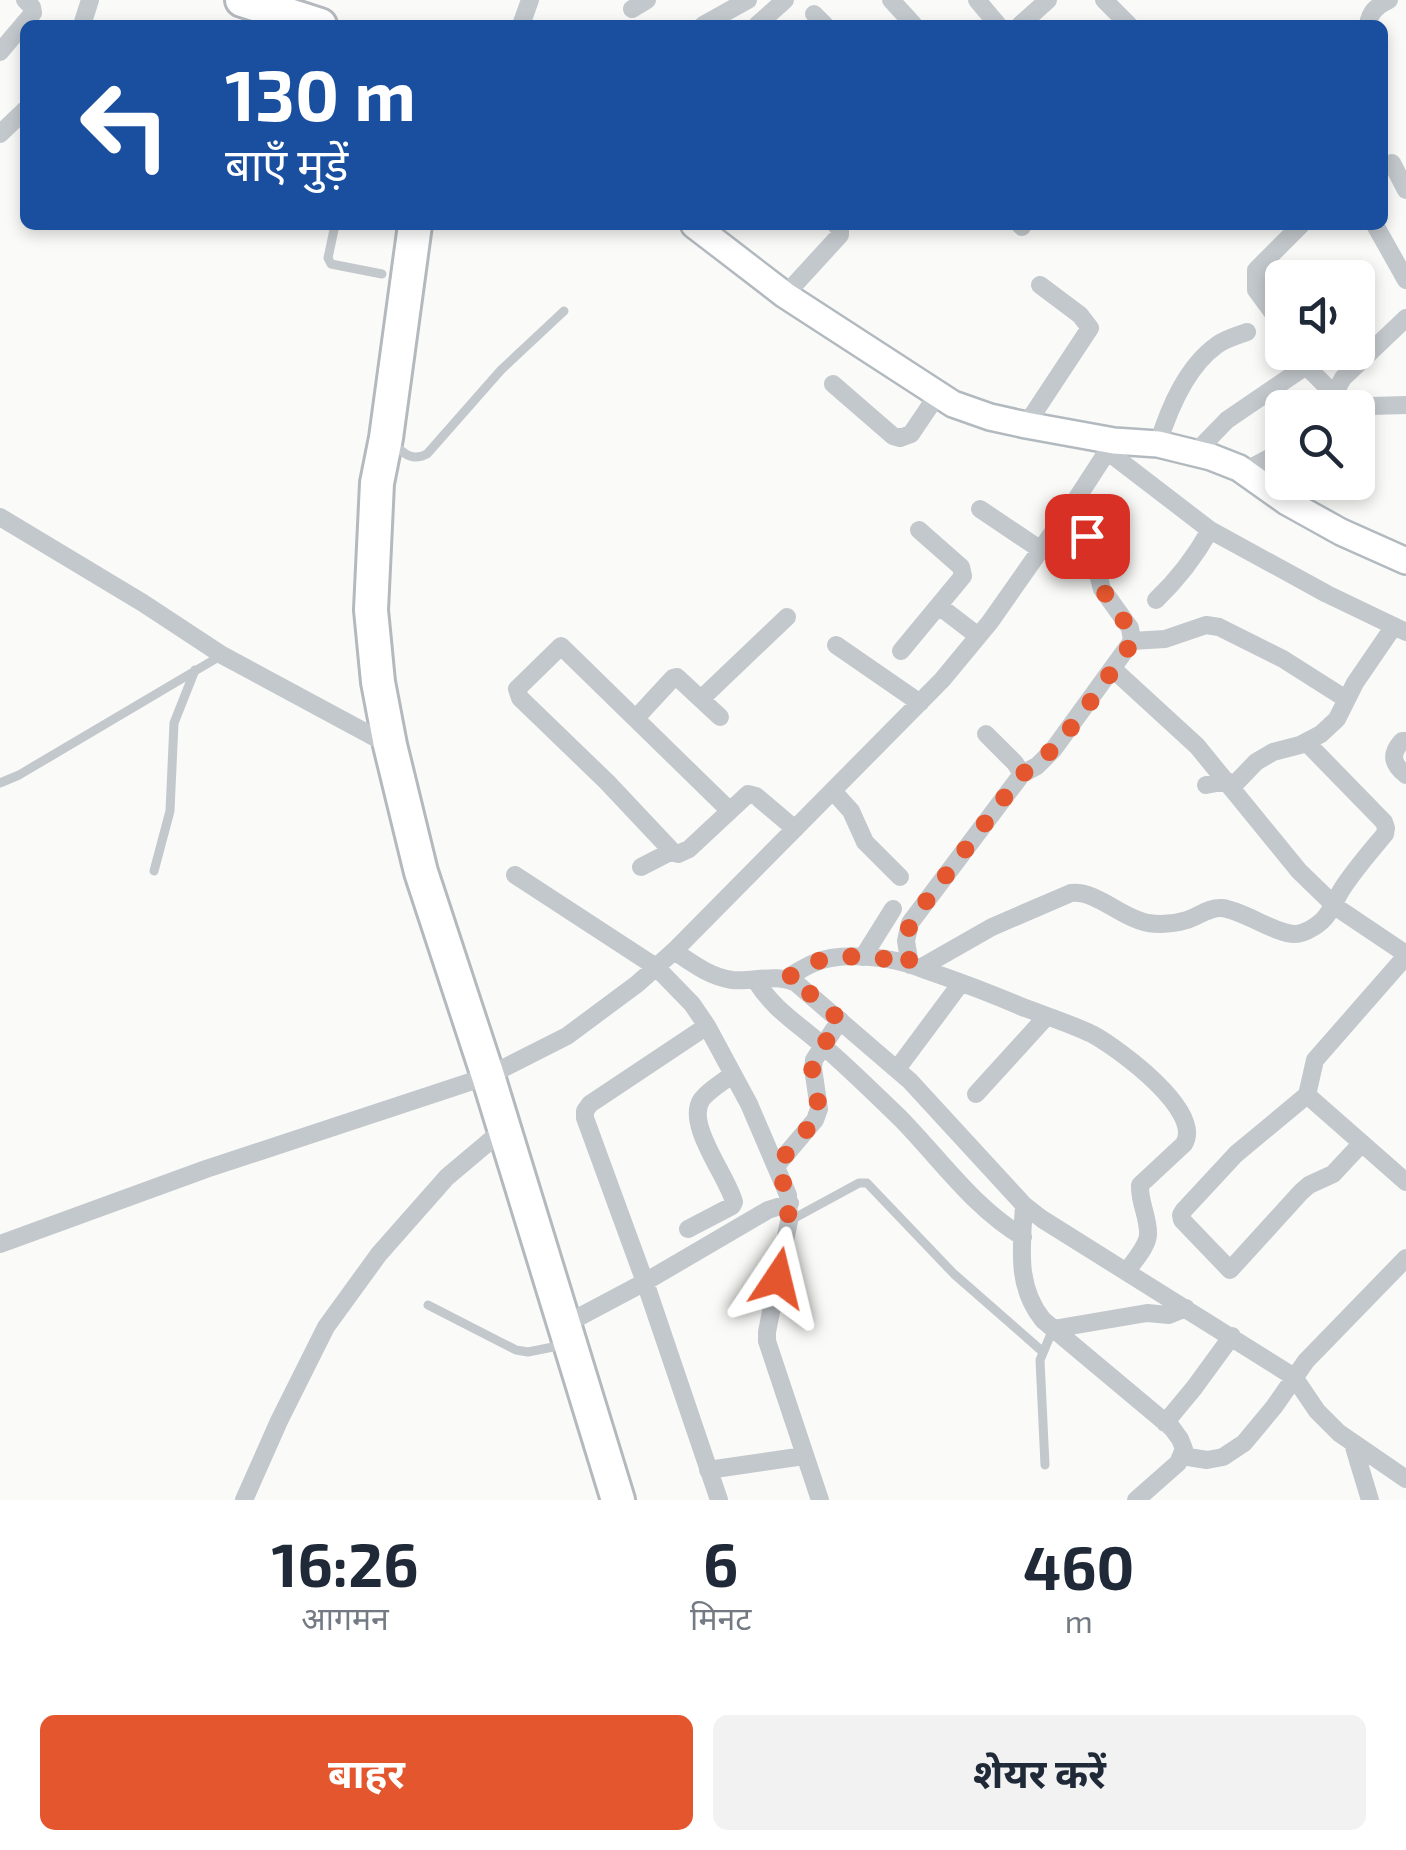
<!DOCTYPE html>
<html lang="hi">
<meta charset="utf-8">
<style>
body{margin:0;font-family:"Exo 2","Noto Sans Devanagari",sans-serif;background:#f2f2f3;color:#1f2937;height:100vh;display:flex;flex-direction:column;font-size:38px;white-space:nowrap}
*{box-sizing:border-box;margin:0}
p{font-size:32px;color:#747a83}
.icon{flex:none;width:55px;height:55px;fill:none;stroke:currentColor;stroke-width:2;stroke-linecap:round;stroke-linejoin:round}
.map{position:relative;height:1500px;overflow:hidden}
.side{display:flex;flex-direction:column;background:#fff;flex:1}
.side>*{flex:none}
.guide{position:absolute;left:20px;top:20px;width:1368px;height:210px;border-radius:15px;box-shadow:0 5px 15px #0003;background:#1a4fa0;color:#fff;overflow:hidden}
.fabs{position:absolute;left:1265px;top:260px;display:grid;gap:20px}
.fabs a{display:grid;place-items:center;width:110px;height:110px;border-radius:15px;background:#fff;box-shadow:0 5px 15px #0003;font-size:50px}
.pin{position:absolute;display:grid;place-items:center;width:85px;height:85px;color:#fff;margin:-42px;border-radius:20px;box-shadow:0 5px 15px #0006}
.me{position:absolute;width:110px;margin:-55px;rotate:10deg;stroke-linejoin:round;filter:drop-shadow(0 0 8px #0008)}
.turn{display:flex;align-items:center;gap:35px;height:210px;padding:0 40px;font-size:45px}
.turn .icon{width:130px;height:130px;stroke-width:2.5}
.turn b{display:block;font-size:70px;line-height:85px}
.eta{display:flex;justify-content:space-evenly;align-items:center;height:170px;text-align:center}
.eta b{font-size:60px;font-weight:700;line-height:70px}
.cta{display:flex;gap:20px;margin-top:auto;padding:20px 40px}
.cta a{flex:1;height:115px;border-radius:15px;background:#e4572e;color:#fff;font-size:40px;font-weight:700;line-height:115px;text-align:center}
.cta a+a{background:#f2f2f3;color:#1f2937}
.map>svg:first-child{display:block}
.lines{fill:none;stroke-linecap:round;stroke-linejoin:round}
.secondary-casing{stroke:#b3babf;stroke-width:30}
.highway-casing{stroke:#b4b9bd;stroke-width:38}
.lane{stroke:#c3c8cc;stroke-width:9}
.street{stroke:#c3c8cc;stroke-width:18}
.secondary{stroke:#fff;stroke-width:25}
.highway{stroke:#fff;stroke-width:32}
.route{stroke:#e4572e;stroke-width:18;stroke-dasharray:0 32.4}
</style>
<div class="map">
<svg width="1406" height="1500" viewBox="0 0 1406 1500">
<rect width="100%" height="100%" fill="#fafaf8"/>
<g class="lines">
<g class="secondary-casing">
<path id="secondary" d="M694,225L785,295L953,404L990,417L1026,425L1114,441L1158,444L1211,457L1239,468L1287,502L1341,532L1406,561"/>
</g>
<g class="highway-casing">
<path id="highway" d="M242,0L320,25
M415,225L386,438L377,483L371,610L378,682L390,745L421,872L488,1076L618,1500"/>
</g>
<path class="lane" d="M335,225L328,258L331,264L382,274
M392,443C404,453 411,462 427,454L501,370L564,311
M0,783L19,775L222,655
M154,871L170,811L174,723L195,670
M789,1221L859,1183H867L954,1274L1043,1352
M428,1305L516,1350L528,1352L563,1345
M1045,1465L1040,1360L1053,1329"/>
<path class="street" d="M891,0L914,25
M977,0L998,25
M1104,0L1129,25
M632,9L647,0
M814,14L825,25
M82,25L90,0
M521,25L530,0
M703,25L748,0
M757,25L785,0
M1020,25L1048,0
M1368,25C1370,11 1377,6 1389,0
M0,52L33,13L32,7L25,0
M0,134L25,110
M1392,163L1406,190
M1020,225L1022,227
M1375,225L1406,280
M785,295L840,235V229L836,225
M1282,325L1256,290V270L1301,225
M1298,352L1306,366L1336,396
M833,384L893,436L900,438L911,434L938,394
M1337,408L1338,387L1343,378L1406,318
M1358,410L1371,406L1406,405
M1026,425L1090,328L1080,315L1040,285
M1158,444C1169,409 1186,367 1217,345C1225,339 1236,336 1247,332
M1107,451L1210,530L1327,594L1406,632
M1195,453L1227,420L1306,366
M1243,472L1282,451
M980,509L1041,550
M0,517L143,603L222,655L389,745
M1156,600C1178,579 1195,557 1210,530
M939,606L978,636
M1132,641L1165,639L1206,625L1219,627L1283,659L1346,699
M836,645L920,703
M901,651L963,576L961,567L919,530
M1113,669L1197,746L1299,871L1333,904
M701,699L787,617
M636,718L673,678L677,677L720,717
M986,734L1015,763L1022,774
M1406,741H1402C1390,754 1392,764 1406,775
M1206,785L1227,781
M1232,787L1256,762L1273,752L1300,745L1321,734L1337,719L1355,683L1394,626
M833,791L851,811L865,842L900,877
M729,810L561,646L517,689L520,698L607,782L672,851L678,854L689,849L748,794L756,796L795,829
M641,867L672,851
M515,875L656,967L692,1004L707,1026L749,1104L788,1195L789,1221L767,1332V1341L820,1500
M1333,905L1406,954
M674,951C692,963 710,977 732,980C753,982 777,973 796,983L910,1081L1024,1205L1042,1219L1294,1377L1317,1411L1339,1433L1406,1479
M863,957L893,909
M910,965L906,941L910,923L1022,774L1037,766L1053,750L1132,641L1130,628L1102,589L1077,498
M920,968L992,927L1071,893C1096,890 1121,918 1148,923C1161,925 1174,924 1187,920C1199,916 1209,907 1222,908C1245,911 1275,934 1295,934C1305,934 1321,924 1327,915C1333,907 1337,897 1342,889C1355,869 1370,852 1385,834L1386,828L1384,822L1306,742
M787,978C796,973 804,967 814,963C837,953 873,956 897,961C910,963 922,969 934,973C963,983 992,994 1020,1006C1043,1015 1069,1023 1092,1034C1118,1048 1204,1111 1184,1144L1140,1185C1139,1202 1149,1218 1148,1235C1147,1247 1134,1261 1127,1271
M756,981C773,1009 797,1023 822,1045C849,1068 875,1094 901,1119C941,1160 973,1207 1023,1237
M707,1026L590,1104L585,1111V1118L645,1282L719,1500
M897,1069L961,983
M976,1094L1047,1016
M1307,1095L1406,1182
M1362,1143L1333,1174L1309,1185L1301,1192L1230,1270L1182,1220L1181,1215L1184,1210L1236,1154L1307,1095L1315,1060L1406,956
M777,1165L815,1120L819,1109L813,1068L814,1060L840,1020
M1024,1205C1022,1245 1015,1286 1043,1320L1172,1428L1180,1439L1184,1449L1178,1463L1136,1500
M688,1229L732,1206L734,1202C728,1177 684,1123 702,1099C710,1089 723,1082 733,1074
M0,1244L206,1169L488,1076L567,1036L637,984L674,951L942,680L990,622L1077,498L1114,441
M564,1325L645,1282L768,1210L790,1203
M1053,1329L1147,1313L1169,1315L1186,1308
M1165,1423L1194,1388L1232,1336
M1353,1444L1370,1500
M1182,1456L1207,1460L1223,1457L1244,1443L1274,1407L1306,1361L1406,1258
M708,1470L804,1456
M244,1500L279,1421L326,1327L379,1254L447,1177L504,1129"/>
<use href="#secondary" class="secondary"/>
<use href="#highway" class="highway"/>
</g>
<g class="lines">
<path class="route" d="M778,1278L790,1203L777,1165L815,1120L819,1109L812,1068L814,1060L840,1020L808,992L787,978C796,973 805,966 815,962C839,953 886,956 910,965L906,941L910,923L1022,774C1060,753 1102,684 1129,647L1133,634L1102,589L1087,536"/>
</g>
</svg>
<div class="fabs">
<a><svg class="icon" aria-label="sound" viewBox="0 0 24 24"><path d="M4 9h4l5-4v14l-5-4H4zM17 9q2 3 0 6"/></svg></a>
<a><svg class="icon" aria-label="search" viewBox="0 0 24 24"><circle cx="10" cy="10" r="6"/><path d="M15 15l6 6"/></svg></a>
</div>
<div class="pin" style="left:1087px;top:536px;background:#d93025"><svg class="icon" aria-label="arrive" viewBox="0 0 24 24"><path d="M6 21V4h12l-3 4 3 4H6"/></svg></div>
<svg class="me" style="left:778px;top:1278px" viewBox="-20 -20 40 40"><path d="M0-17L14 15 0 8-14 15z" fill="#e4572e" stroke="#fff" stroke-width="4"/></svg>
<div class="guide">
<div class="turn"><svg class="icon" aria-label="left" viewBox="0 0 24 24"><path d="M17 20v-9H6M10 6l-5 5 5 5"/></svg><div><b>130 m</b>बाएँ मुड़ें</div></div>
</div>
</div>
<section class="side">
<div class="eta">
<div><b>16:26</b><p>आगमन</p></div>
<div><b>6</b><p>मिनट</p></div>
<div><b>460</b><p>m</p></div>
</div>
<div class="cta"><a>बाहर</a><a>शेयर करें</a></div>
</section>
